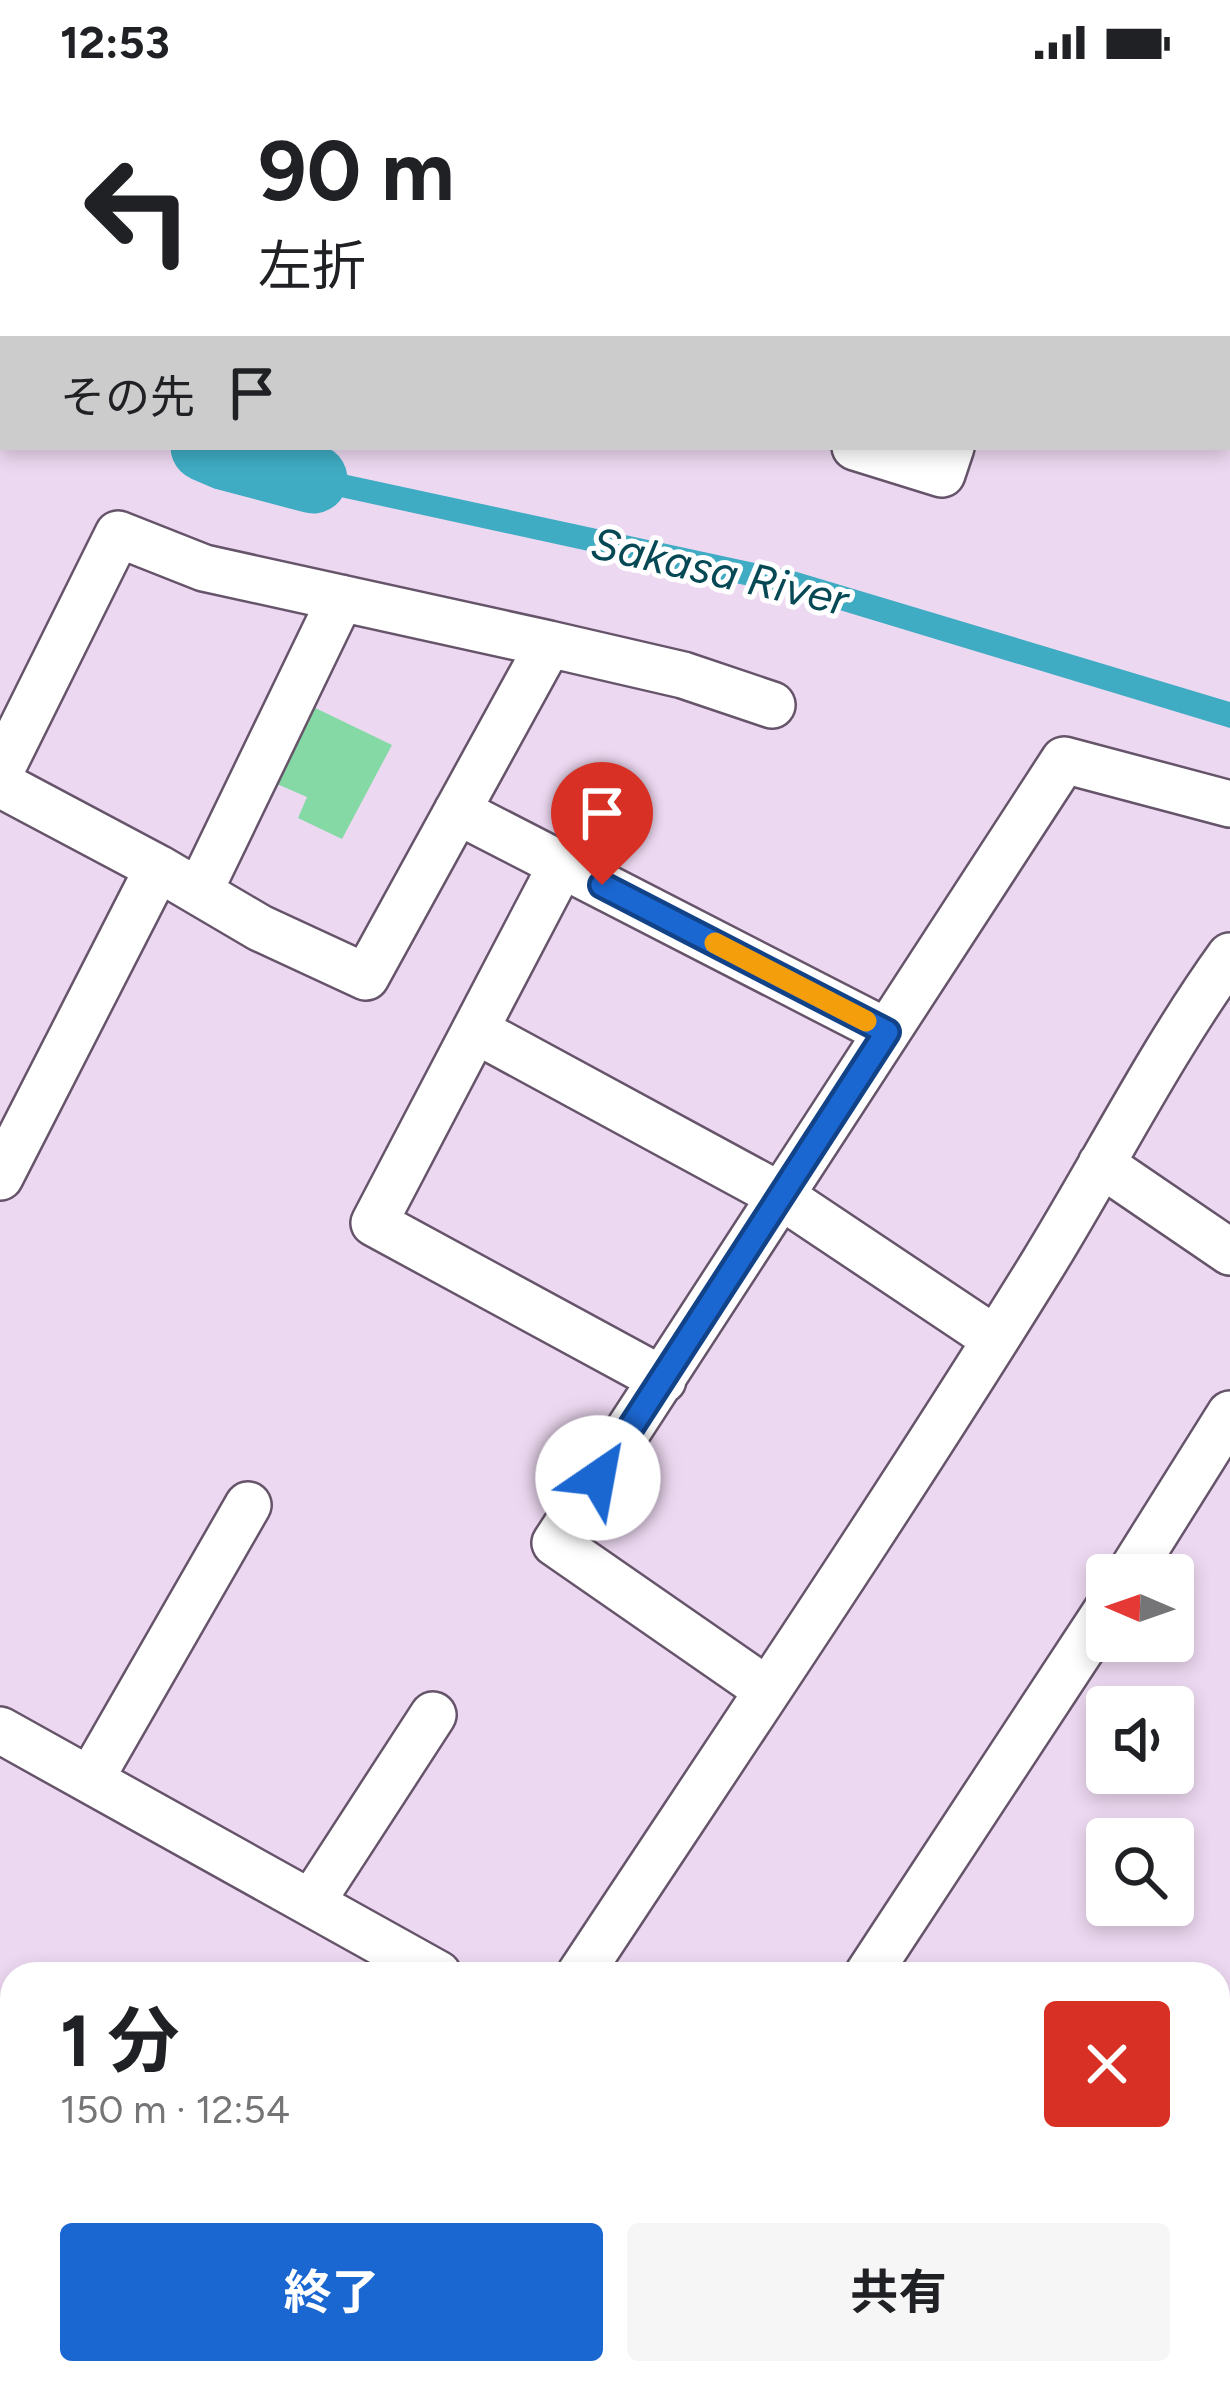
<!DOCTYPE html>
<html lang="ja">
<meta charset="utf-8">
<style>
body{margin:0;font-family:Figtree,"Noto Sans JP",sans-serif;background:#f6f6f6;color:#202124;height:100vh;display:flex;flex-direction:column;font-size:45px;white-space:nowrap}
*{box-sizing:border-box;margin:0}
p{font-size:39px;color:#757577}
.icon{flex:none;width:66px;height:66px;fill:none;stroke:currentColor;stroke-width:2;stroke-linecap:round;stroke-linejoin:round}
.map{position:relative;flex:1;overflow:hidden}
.panel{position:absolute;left:0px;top:1878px;width:1230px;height:423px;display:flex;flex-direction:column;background:#fff;border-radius:36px 36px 0 0;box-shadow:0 6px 18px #0003}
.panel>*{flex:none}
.banner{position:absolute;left:0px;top:0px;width:1230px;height:366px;box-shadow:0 6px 18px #0003;background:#fff;color:#202124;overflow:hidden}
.needle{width:78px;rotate:272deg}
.buttons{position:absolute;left:1086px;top:1470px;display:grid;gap:24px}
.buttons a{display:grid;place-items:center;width:108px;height:108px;border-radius:12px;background:#fff;box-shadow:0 6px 18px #0003;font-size:60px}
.pin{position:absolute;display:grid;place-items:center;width:102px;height:102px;color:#fff;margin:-123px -51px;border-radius:50% 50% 50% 0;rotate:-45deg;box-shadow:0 0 12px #0007}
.pin .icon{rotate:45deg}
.me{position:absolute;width:132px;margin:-66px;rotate:33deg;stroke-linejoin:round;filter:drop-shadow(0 0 9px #0008)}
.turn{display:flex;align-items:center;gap:42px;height:252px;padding:0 60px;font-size:54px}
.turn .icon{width:156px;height:156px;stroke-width:2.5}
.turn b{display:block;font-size:84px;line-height:102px}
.then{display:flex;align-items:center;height:114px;padding:0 60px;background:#0003;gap:24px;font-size:45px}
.round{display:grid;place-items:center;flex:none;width:126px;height:126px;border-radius:12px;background:#f6f6f6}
.summary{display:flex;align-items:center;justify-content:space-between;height:204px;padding:0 60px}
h1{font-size:72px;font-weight:700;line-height:90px}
.button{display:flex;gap:24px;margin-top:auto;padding:24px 60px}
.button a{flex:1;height:138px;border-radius:12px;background:#1b67d2;color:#fff;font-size:48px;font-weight:700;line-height:138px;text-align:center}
.button a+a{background:#f6f6f6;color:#202124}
.status{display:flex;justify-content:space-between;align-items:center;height:84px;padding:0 60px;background:#fff;direction:ltr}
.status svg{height:33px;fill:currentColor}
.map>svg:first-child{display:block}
.green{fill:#85d9a5}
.water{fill:#3facc3}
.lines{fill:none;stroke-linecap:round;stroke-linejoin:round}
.river{stroke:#3facc3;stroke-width:69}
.minor-casing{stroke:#66556a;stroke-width:50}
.minor{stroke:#fff;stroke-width:45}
.route-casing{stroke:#124388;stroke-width:30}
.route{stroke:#1b67d2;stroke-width:21}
.slow{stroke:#f59e0b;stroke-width:21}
.labels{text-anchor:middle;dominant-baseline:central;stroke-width:10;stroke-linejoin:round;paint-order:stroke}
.water-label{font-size:45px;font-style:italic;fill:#064955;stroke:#fff}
</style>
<div class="status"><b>12:53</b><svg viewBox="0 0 49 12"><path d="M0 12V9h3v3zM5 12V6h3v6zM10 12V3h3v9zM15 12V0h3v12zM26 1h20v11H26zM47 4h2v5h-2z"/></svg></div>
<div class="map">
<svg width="1230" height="2300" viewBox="0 0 1230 2300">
<rect width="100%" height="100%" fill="#edd8f1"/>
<path class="green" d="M307,620L392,661L342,755L298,734L307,713L270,697Z"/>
<path class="water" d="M228,363H243L329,387L797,488L1230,618V644L790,511L322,409L222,383Z"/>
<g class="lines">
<path class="river" d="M0,274L3,275
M205,363L226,372L313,395"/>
<g class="minor-casing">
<path id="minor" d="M876,0L889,3
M279,3L280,0
M522,3L523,0
M801,3L802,0
M1066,3L1067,0
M855,363L942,390L951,363
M549,560L683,591L772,621
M0,688L118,450L204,484L549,560L366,893L260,844L158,784L0,700
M457,727L887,948
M562,780L374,1139L663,1296
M199,808L341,514
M475,946L781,1112L995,1255
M1101,1080L1230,1168
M0,1093L158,784
M1129,1491L1230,1330
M767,1606L555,1459L1064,676L1230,720
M0,1646L438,1890
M90,1696L248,1421
M311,1819L433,1631
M580,1890C735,1655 893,1422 1041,1183C1104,1081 1160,969 1230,872
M868,1890L1107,1526
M1215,2289L1230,2295"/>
</g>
<use href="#minor" class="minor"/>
</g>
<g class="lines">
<g class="route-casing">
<path id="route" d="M598,1394L887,948L602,801"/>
</g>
<use href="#route" class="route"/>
<path class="slow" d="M715,859L866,937"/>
</g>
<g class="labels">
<g class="water-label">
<text transform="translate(720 487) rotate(13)">Sakasa River</text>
</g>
</g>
</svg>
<div class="buttons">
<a><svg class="needle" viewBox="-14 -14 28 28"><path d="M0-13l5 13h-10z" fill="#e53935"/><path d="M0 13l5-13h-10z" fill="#757577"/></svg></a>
<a><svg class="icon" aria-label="sound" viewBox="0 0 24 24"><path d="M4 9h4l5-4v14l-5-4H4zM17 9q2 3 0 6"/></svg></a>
<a><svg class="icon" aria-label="search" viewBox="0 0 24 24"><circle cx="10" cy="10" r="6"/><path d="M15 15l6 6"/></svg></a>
</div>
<div class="pin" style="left:602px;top:801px;background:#d93025"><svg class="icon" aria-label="arrive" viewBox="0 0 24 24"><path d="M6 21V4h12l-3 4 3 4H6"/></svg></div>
<svg class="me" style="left:598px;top:1394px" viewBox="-20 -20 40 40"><circle r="19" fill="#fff"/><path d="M0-13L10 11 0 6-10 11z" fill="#1b67d2"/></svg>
<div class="banner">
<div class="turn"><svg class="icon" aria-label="left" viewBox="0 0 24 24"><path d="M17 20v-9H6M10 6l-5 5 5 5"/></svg><div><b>90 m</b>左折</div></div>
<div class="then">その先<svg class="icon" aria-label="arrive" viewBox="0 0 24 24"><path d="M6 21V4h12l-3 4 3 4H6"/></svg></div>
</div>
<section class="panel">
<div class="summary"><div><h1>1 分</h1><p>150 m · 12:54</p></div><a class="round" style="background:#d93025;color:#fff"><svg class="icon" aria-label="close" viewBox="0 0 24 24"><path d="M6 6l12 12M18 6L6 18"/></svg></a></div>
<div class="button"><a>終了</a><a>共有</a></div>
</section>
</div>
